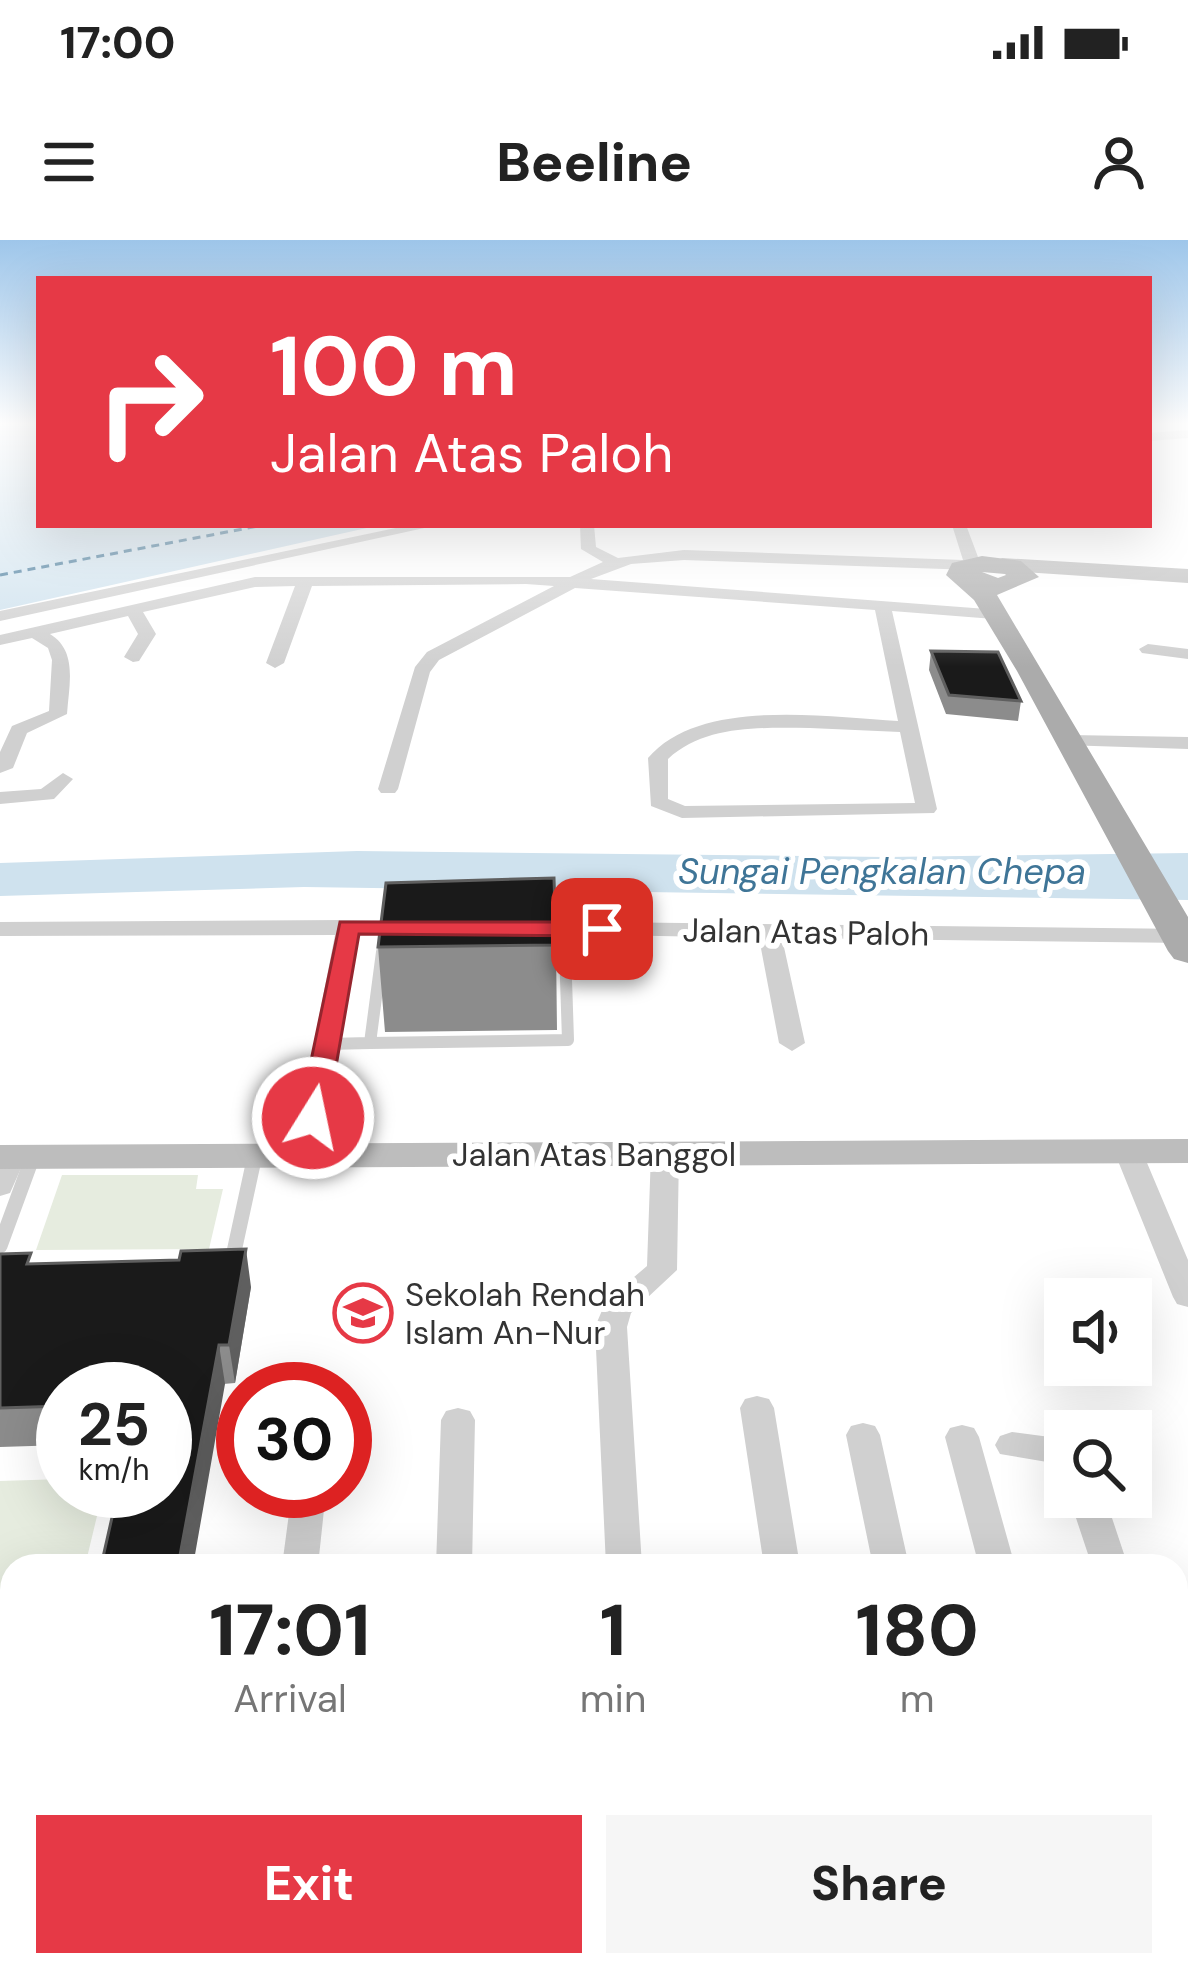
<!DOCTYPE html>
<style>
body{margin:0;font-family:"DM Sans",sans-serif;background:#f6f6f6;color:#222;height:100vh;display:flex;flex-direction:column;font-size:45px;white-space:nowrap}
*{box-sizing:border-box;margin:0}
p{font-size:39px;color:#767676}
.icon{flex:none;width:66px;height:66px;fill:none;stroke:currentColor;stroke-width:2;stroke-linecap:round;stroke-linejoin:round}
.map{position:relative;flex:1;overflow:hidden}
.panel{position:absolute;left:0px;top:1314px;width:1188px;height:423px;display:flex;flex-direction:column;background:#fff;border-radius:36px 36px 0 0;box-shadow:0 12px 48px #0002}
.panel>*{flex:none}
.top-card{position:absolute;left:36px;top:36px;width:1116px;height:252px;border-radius:0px;box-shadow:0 12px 48px #0002;background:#e63946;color:#fff;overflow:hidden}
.buttons{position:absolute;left:1044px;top:1038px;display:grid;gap:24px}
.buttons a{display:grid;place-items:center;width:108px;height:108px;border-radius:0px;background:#fff;box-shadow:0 12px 48px #0002;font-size:60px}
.speed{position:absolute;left:36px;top:1122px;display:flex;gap:24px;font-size:60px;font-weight:700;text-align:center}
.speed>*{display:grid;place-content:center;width:156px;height:156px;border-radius:50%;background:#fff;box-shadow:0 12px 48px #0002;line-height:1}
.speed small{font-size:30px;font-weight:400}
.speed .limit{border:18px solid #d22;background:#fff;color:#111}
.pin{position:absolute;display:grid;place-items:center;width:102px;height:102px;color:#fff;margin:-51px;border-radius:24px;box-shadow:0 6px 18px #0006}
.me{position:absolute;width:132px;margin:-66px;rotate:10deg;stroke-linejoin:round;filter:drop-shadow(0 0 9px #0008)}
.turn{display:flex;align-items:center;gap:42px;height:252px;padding:0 36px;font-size:54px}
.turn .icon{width:156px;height:156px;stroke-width:2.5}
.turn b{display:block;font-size:84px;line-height:102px}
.eta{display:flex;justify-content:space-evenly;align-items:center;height:204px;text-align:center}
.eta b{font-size:72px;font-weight:800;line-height:84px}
.action{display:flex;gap:24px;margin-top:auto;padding:24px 36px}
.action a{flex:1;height:138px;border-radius:0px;background:#e63946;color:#fff;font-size:48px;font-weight:800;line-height:138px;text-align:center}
.action a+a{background:#f6f6f6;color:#222}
.status{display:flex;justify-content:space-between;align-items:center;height:84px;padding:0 60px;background:#fff;direction:ltr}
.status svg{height:33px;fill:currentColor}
header{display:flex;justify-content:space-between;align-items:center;height:156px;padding:0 36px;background:#fff;font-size:54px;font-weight:800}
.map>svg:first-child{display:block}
.green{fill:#e6ecdf}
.water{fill:#cfe2ee}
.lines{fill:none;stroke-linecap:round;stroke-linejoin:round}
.ferry{stroke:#3f7597;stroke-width:3;stroke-dasharray:8 6;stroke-linecap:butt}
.service-far1{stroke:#d0d0d0;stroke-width:12}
.service{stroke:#d0d0d0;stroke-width:15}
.minor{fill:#d0d0d0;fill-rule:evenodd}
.secondary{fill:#bdbdbd;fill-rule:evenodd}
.primary{fill:#ababab;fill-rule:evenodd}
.wall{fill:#8c8c8c}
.shaded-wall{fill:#5f5f5f}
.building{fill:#1a1a1a;stroke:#5f5f5f;stroke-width:3}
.route{fill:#e63946;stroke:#96252e;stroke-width:3}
.labels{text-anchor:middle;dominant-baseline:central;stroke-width:12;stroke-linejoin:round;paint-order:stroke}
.street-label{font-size:33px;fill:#333;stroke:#fff}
.poi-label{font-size:33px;fill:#333;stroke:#fff;text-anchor:start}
.water-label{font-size:36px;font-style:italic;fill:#3f7597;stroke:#fff}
</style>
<div class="status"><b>17:00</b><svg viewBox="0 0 49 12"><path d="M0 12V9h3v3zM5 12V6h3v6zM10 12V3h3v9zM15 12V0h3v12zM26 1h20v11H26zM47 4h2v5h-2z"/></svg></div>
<header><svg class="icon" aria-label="menu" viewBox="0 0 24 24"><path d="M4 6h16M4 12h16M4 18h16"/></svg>Beeline<svg class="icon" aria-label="person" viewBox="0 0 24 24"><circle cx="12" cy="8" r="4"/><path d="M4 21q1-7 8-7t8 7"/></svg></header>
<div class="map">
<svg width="1188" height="1735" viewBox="0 0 1188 1735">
<rect width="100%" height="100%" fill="#fff"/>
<path class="green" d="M62,935H198L196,949H223L209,1009L36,1010Z
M63,1239V1251H103L85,1326H12V1635L0,1643V1241Z"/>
<path class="water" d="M0,184H39V285H380L0,370Z
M357,611L886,617L1188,613V660L304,647L0,656V623Z"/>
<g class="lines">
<path class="ferry" d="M0,335L264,285"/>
<path class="service-far1" d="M565,709L568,800L370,803L382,712Z
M327,804L370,803"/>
<path class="service" d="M0,1006L33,916
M232,1021L255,915"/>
<path class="minor" d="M1188,190V198L1149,201V193Z
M410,285H438L0,381V371Z
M580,285H594L596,307L618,318L684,310L963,320L952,285H966L981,325L973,330L684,320L631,324L591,339L1000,370L1002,374L994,379L892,371L937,569L934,573L682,578L651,566L648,518C700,457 826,477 898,481L875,370L575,348L439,420L430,432L398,549L395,553H381L378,549L415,427L427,412L554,346L526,344L312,346L284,423L275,428L266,423L295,346L255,347L143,372L156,394L139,421L133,422L124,417L138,394L128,376L50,394C78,411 69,445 67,474L27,493L13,528L0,533V512L12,486L49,471L52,420L48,408L32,398L0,405V395L255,337H570L603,322L581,309ZM810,488L900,492L915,563L685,566L668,559V519C706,484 762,488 810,488Z
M1148,404L1188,409V419L1142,413L1139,409Z
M1070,495L1188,497V509L1063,505V497Z
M63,533L73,539L54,559L0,564V552L41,549Z
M348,680L416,681L428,688L416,695H358L320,915L306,924L292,915L335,695L0,696V682Z
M520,681L1188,689V703L782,698L805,803L792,811L779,803L759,698L512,693L508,688L512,683Z
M1128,903L1142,911L1188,1020V1067L1177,1064L1173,1057L1114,911Z
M665,904L679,913L677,1030L631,1073L627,1087L642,1326H606L595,1087L606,1061L647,1026L651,913Z
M12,908L26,917L10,953L0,956V914Z
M757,1156L769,1159L774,1168L800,1326H764L740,1168L745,1159Z
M458,1168L470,1171L475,1180L472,1326H436L441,1180L446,1171Z
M863,1183L875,1186L880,1195L909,1326H873L846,1195L851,1186Z
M962,1185L974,1188L979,1197L1015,1326H979L945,1197L950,1188Z
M1012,1192L1065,1199V1225L1000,1214L995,1205L1000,1196Z
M292,1251H326L318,1326H282Z
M1069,1257H1105L1128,1326H1092Z
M1176,1511L1188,1515V1585L1176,1580Z
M230,1725H274V1735H228Z
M421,1725H465L466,1735H420Z
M624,1725H668L670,1735H624Z
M825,1725H869L872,1735H826Z
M955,1725H999L1002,1735H956Z
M1084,1725H1128L1132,1735H1086Z"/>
<path class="secondary" d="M1002,318L1188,329V343L994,330L991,325Z
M1188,899V923L0,929V905Z"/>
<path class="primary" d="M982,316L1021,321L1039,337L997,355L1188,677V723L1174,719L1168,711L1017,431L974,360L946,335L952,323ZM982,332L1005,334L1006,335L998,338Z"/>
</g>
<path class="wall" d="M931,411L1021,461L1018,481L946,474L929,430Z
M556,705L557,790L385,792L378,707Z
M0,1014L33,1024L251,1047L235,1143L165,1149H63V1205L0,1207Z"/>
<path class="shaded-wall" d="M246,1009L251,1047L235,1143L229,1105Z
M219,1105L225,1144L193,1326H178Z
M122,1725H140L138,1735H120Z"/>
<path class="building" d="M931,411L998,412L1021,461L949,455Z
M554,638L556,705L378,707L386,643Z
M246,1009L229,1105H219L178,1326H101L118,1251H165V1149H63V1166L0,1168V1014L31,1013L27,1024L179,1020L181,1011Z
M12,1541V1725H122L120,1735H0V1589Z"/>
<linearGradient id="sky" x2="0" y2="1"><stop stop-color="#9ec6ea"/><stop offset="0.43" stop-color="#fff"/><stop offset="1" stop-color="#fff" stop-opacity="0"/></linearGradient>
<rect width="1188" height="427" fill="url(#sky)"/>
<path class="route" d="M340,682H602L613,689L602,696L359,694L327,878L313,886L299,878Z"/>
<defs>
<g id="school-ring" transform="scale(3)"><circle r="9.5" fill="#fff" stroke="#e63946" stroke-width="1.5"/><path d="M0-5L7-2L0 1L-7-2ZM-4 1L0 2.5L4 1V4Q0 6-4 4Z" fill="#e63946"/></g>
</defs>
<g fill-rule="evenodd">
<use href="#school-ring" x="363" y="1073"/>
</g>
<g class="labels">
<g class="street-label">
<text transform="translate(806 692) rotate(1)">Jalan Atas Paloh</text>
<text x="594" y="914">Jalan Atas Banggol</text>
</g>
<g class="poi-label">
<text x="405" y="1054">Sekolah Rendah<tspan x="405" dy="38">Islam An-Nur</tspan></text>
</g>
<g class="water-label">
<text x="882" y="631">Sungai Pengkalan Chepa</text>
</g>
</g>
</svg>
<div class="buttons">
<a><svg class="icon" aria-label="sound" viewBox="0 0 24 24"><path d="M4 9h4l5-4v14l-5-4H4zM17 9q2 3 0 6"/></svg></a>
<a><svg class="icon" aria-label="search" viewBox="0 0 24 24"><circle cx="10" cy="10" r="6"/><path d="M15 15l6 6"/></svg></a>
</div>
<div class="speed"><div>25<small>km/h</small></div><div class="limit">30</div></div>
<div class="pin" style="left:602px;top:689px;background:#d93025"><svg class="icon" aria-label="arrive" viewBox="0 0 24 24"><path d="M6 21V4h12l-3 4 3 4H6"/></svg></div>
<svg class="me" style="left:313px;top:878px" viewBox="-20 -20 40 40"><circle r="17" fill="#e63946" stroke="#fff" stroke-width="3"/><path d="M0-11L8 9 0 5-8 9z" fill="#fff"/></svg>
<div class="top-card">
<div class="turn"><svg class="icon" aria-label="right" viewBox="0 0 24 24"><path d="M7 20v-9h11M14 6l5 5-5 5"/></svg><div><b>100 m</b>Jalan Atas Paloh</div></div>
</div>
<section class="panel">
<div class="eta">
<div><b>17:01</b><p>Arrival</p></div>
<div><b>1</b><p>min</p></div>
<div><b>180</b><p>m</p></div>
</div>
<div class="action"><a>Exit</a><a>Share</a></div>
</section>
</div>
